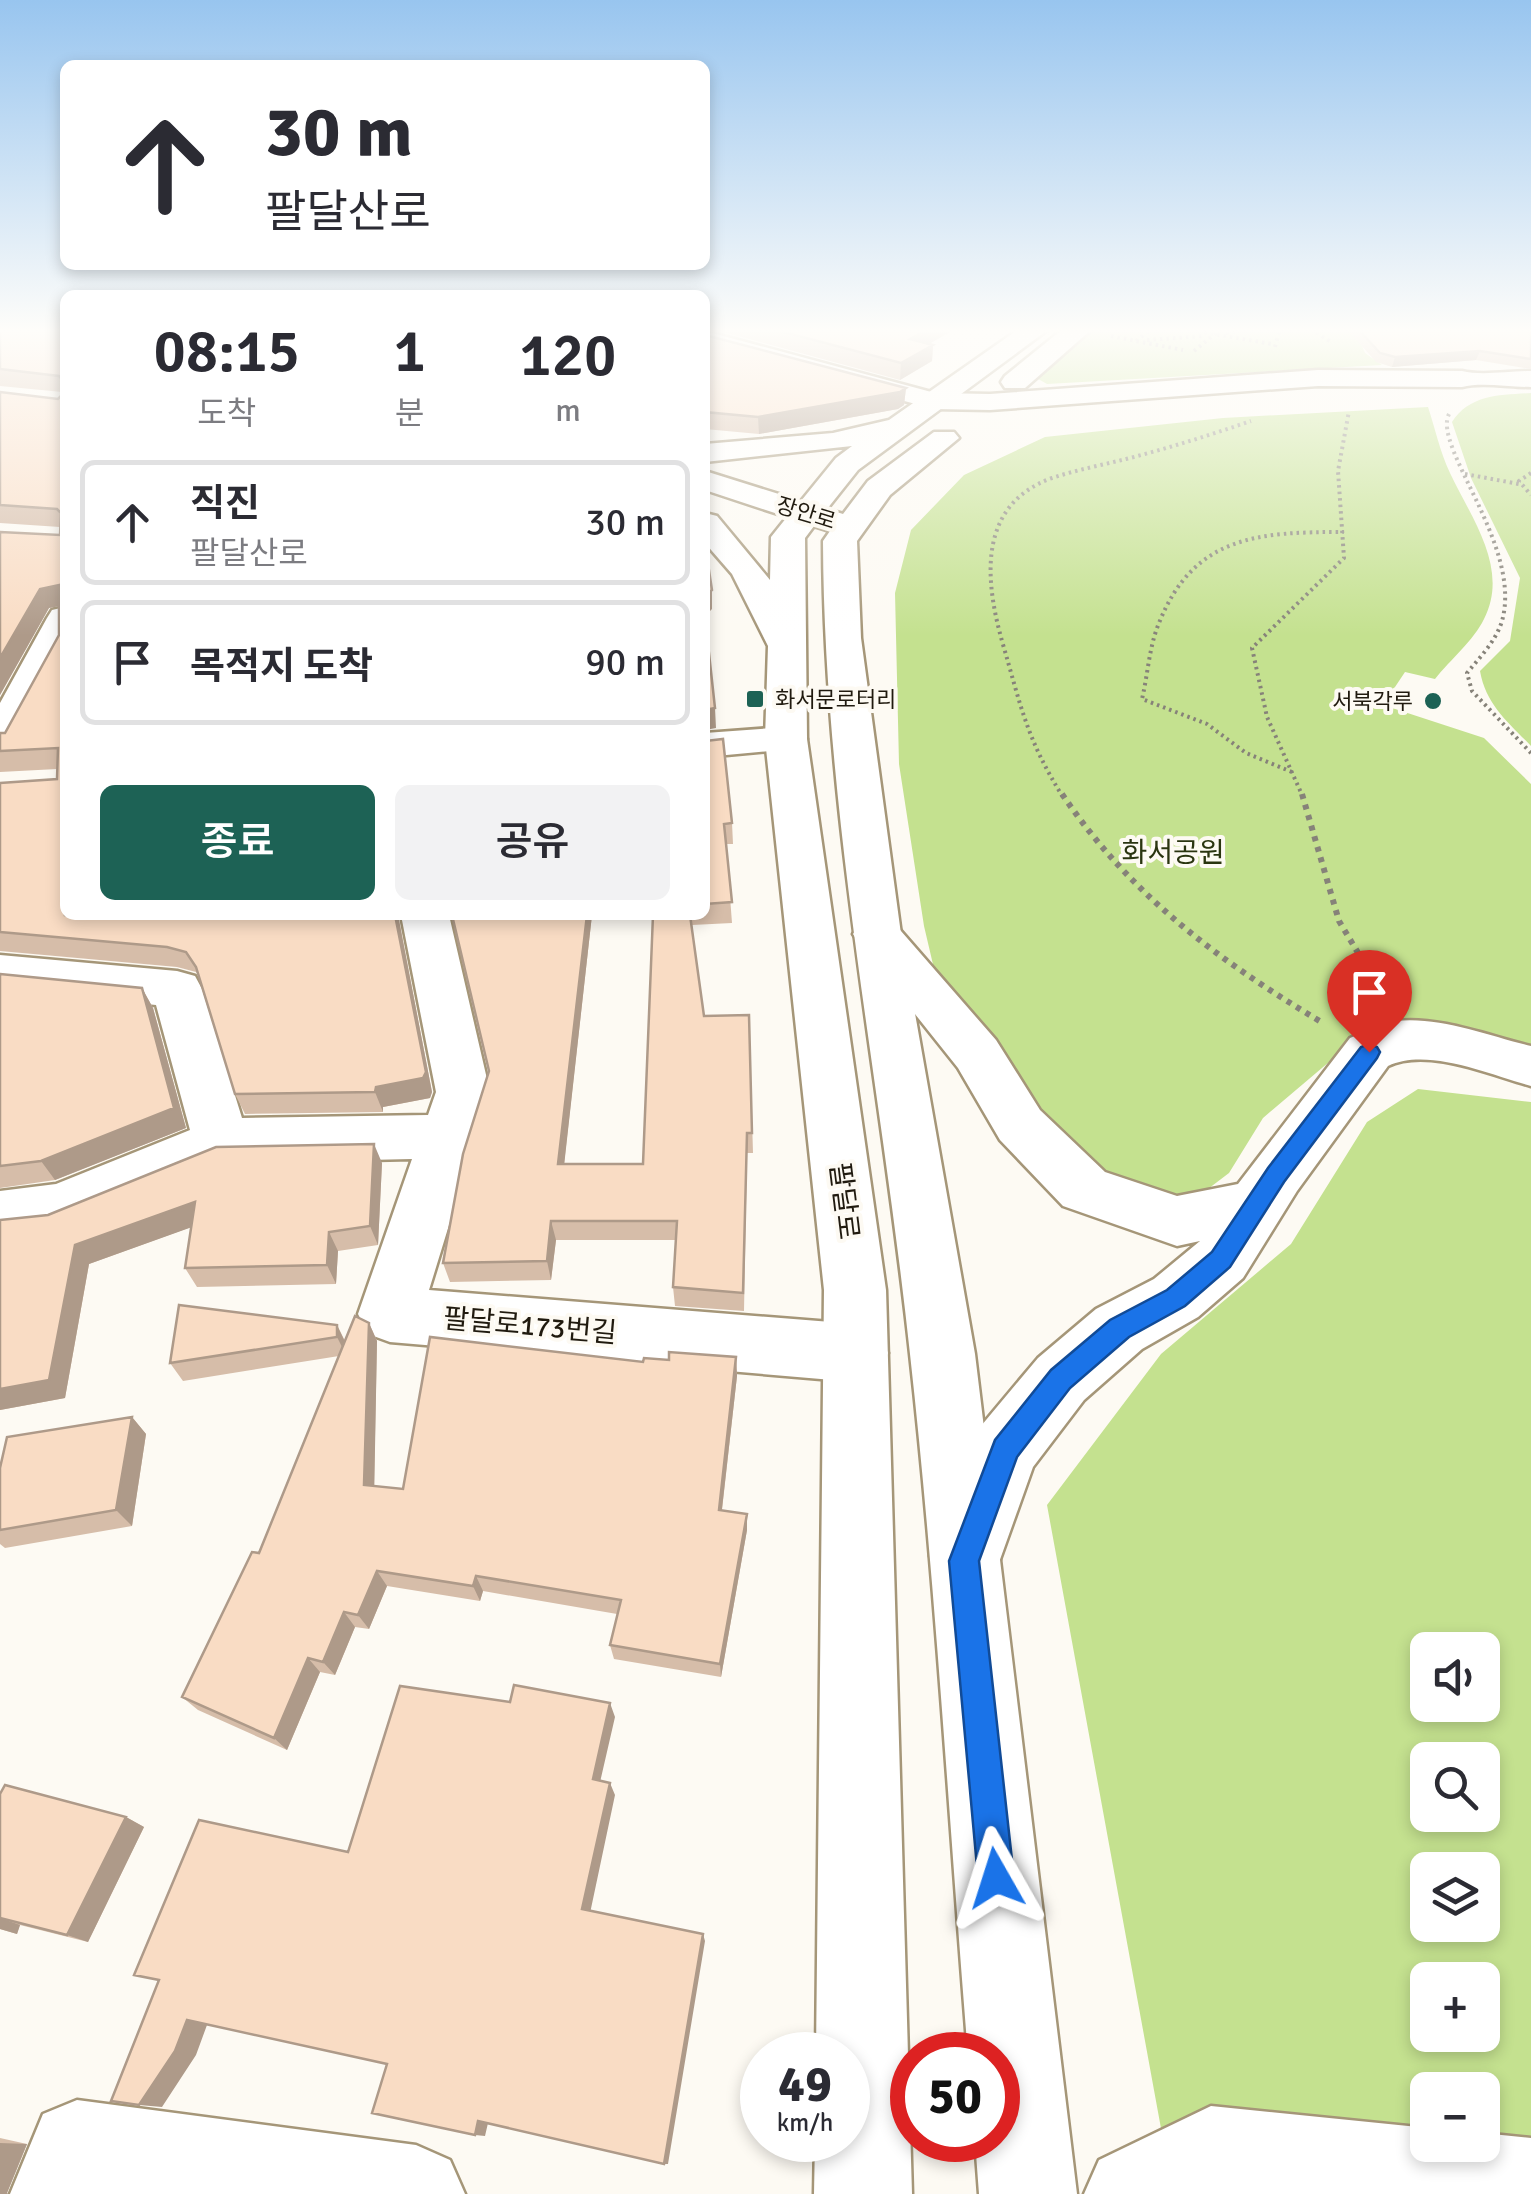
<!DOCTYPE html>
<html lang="ko">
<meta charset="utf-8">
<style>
body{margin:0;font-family:Signika,"Noto Sans KR",sans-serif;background:#f2f2f3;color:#2b2b33;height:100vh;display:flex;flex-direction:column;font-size:38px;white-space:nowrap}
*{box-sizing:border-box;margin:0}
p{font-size:32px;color:#7c7c81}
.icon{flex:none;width:55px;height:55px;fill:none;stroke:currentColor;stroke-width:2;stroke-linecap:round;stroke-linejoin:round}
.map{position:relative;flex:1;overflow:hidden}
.details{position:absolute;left:60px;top:290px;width:650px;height:630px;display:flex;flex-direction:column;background:#fff;border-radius:15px;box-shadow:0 5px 15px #0003}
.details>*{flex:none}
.top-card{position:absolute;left:60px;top:60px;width:650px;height:210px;border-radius:15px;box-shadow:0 5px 15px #0003;background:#fff;color:#2b2b33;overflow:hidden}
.controls{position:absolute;left:1410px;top:1632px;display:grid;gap:20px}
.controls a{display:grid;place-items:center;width:90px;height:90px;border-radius:15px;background:#fff;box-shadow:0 5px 15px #0003;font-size:50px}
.speed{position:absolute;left:740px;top:2032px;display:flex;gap:20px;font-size:50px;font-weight:700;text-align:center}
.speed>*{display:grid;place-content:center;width:130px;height:130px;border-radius:50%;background:#fff;box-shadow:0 5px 15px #0003;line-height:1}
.speed small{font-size:25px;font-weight:400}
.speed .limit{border:15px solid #d22;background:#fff;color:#111}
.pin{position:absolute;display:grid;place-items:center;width:85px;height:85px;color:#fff;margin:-102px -42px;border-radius:50% 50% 50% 0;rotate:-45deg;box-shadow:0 0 10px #0007}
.pin .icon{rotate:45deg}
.me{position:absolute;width:110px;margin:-55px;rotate:354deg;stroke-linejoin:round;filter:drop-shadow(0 0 8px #0008)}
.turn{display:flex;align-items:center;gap:35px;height:210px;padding:0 40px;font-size:45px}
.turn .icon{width:130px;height:130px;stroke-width:2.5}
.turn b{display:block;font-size:70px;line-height:85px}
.eta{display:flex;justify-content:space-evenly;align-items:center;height:170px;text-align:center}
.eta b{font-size:60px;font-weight:600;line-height:70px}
.primary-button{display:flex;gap:20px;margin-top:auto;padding:20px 40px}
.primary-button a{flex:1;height:115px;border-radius:15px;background:#1d6255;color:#fff;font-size:40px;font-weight:600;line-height:115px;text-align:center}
.primary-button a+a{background:#f2f2f3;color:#2b2b33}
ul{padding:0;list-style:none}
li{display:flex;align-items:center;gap:30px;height:125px;margin:0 20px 15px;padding:0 20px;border:5px solid #e1e1e2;border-radius:15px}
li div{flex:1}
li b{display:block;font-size:38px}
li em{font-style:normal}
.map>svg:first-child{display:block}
.green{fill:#c4e18f;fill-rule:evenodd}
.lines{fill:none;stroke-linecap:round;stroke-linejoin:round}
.street-casing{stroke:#a59678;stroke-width:5}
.secondary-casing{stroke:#a59678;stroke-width:5}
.path-far1{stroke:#868279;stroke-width:4;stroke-dasharray:2.5 4;stroke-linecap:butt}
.path{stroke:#868279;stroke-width:6;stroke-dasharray:5 6;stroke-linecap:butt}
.street{fill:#fff;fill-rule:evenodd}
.secondary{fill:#fff;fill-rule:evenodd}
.wall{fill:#d6bda9}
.shaded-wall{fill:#ae9a89}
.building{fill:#f9dcc4;stroke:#ae9a89;stroke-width:2.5}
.route{fill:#1a73e8;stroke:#114b97;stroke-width:2.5}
.poi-dot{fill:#1d6255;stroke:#fdfaf3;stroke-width:4}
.labels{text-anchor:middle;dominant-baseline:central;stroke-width:8;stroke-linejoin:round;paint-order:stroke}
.far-street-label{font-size:22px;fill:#201a0f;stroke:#fdfaf3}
.far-poi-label{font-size:22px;fill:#201a0f;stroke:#fdfaf3;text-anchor:start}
.park-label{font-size:28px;fill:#2a3510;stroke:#fdfaf3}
.street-label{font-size:28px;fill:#201a0f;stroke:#fdfaf3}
</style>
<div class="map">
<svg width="1531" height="2194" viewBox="0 0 1531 2194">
<rect width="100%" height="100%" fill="#fdfaf3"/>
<path class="green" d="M1090,329H1355L1365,353L1382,365L1047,384L1033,376Z
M1531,393V746C1508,722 1486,705 1480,671L1510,641L1520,578L1471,478L1452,422C1470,394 1501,395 1531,393Z
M1428,407C1435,428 1440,452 1450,473C1471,518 1510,568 1484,619C1474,640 1450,660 1435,679L1405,672L1383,705L1484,738L1531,784V1050L1381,1018L1263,1118L1229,1173L1175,1214L1119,1211L939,990L924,926L899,764L895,593L911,530L964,475L1045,437L1223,418Z
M1418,1089L1531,1102V2194H1173L1047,1505L1161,1354L1291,1244L1367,1122ZM1428,1650H1482V1705H1428ZM1428,1760H1482V1815H1428ZM1428,1870H1482V1925H1428ZM1428,1980H1482V2035H1428ZM1428,2090H1482V2145H1428Z"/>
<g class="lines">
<g class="street-casing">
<path id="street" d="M705,331L935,393L990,394L1318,370L1462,371C1481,376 1509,371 1531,371V387C1509,387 1481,382 1462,387L1318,386L990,410L934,409L705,347Z
M65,607V653L21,740L15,749L0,752V703L47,618L52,610Z
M786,727L801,730L807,739L801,748L705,757V733Z
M401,915H449L490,1092L429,1290L856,1324L879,1333L888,1353L879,1373L856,1382L390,1342L368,1334L358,1314L412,1159L226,1163L82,1224L61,1231L0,1239V1191L56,1184L190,1130L156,1005L0,989V955L177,971L195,976L202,989L242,1118L428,1115L436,1092Z
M877,918L894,923L996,1040L1040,1110L1105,1172L1177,1196L1238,1184L1350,1038C1364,1032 1380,1023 1396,1021C1439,1016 1489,1036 1531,1046V1086C1490,1075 1428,1047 1388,1066L1297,1191L1243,1278L1198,1317L1142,1349L1084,1400L1033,1467L992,1582L966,1592L940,1582L930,1556L981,1426L1038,1358L1096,1309L1154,1279L1200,1241L1177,1246L1063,1206L1000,1140L958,1068L860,945L853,934L860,923Z
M77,2100L416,2145L450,2160L465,2194H10L43,2114Z
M1211,2106L1428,2128V2145H1482V2133L1531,2138V2194H1084L1099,2160Z"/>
</g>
<g class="secondary-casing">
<path id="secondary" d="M1019,329H1049L858,470L827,509L843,514L868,481L934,432H954L959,438L890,495L857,541L861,638L901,934L975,1354L1077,2194H979L975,2140H998V2055H968C949,1822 936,1587 910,1354C881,1083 824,814 823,541L830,531L814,526L805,538L807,739L886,1290L912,2194H814L815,2140H848V2055H816L824,1290L765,739L768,646L732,574L705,543V513L717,516L770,580L771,537L787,517L705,490V471L801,501L836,458L852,446L705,462V444L833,433L889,420Z
M1063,329H1092L1025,388H1005L1001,382L1005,376Z"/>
</g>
<path class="path-far1" d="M1185,329L1272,344
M1311,329L1331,342
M1226,333L1251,329
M1111,336L1183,350
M1147,340L1204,336
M1136,341L1151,329
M1275,347L1280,329
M1194,351L1221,329
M1449,414C1432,447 1523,546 1502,621C1496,641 1480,657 1467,673L1472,691L1531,753
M1531,473L1519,481L1531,495
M1465,474L1519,484
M1292,772L1246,753L1207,724L1142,699C1148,674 1149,647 1159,623C1194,535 1259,532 1344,532
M1063,797C1026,738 1021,706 1002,641C985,580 977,505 1052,478C1076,470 1102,465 1126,459C1169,448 1210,435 1251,421
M1303,797L1267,717L1252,648L1344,558L1338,471L1349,411"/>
<path class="path" d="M1062,794C1131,896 1219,961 1323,1023
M1302,794L1339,921L1373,978L1372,999"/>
<use href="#street" class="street"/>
<use href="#secondary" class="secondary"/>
</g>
<path class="wall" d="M0,329H65V915H398L432,1092L430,1098L383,1107V1112L245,1114L235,1094L199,977L196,972L177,967L0,951V783L57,779V769L0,772V733H5L59,635V606L49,608L0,695V532L60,535V527L0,523V392L58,399L62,395V392L0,386Z
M712,329H955L929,344L933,345L932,361L900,380Z
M1347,329H1529L1531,330V369L1476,360L1392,367L1376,362Z
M705,335L906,388L904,405L898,409L759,434L705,429Z
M705,741L732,823L733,844H726L732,923L692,925L704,1016L749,1015L753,1153H747L744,1311L675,1306L673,1287L676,1240H556L551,1280L450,1282L443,1263L489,1071L452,915H592L564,1164H643L653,915H705Z
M0,974L142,988L153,1008L186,1128L55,1180L0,1188Z
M382,1163L378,1245L338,1251L336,1284L197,1287L185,1268L191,1227L89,1264L65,1398L0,1410V1220L48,1215Z
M369,1323L377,1341L374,1486L403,1489L643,1362L736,1357L737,1376L722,1510L747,1530L721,1677L614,1659L610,1645L617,1614L483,1591L480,1601L387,1586L369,1629L355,1627L335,1675L320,1672L287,1750L198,1710L182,1697L259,1553L339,1356L183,1381L170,1363L337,1325L345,1341Z
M132,1417L146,1434L132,1526L5,1548L0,1544V1468Z
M0,1794L126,1817L144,1827L88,1942L20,1925L17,1934L0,1929Z
M0,2138L27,2144L7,2193L0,2194Z"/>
<path class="shaded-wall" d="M928,329H955L908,356L910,339Z
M933,345L932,361L900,380L901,363Z
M1480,351L1476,360L1392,367L1395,357Z
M906,388L904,405L898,409L759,434L758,417Z
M59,585L65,605L49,608L0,695V658L40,589Z
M712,590V609L705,616V596Z
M715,708L716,728L705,730V710Z
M395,915H398L432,1092L430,1098L383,1107V1112L375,1092Z
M587,915H592L562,1184L558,1164Z
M142,988L153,1008L186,1128L55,1180L41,1161Z
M374,1144L382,1163L378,1245L370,1226Z
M195,1202L206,1222L89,1264L65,1398L0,1410V1389L75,1245Z
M551,1221L556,1240L551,1280L547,1261Z
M329,1232L338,1251L336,1284L327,1265Z
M369,1323L377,1341L374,1502L364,1485Z
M337,1325L346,1344V1355L337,1337Z
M736,1357L737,1376L720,1526L719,1510Z
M132,1417L146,1434L132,1526L116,1510Z
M747,1514V1530L721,1677L720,1664Z
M377,1571L387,1586L369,1629L358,1615Z
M476,1576L483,1591L480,1601L473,1586Z
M344,1612L355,1627L335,1675L323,1662Z
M308,1658L320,1672L287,1750L274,1738Z
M610,1703L615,1717L598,1791L593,1779Z
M610,1783L615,1795L589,1918L582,1909Z
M126,1817L144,1827L88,1942L67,1935Z
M0,1918L20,1925L17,1934L0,1929Z
M703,1934L705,1941L668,2164H664Z
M187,2020L207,2025L196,2055L162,2107L139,2105Z
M478,2121L488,2123L485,2136L475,2135Z
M0,2143L27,2144L7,2193L8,2194H0Z"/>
<path class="building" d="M0,329H65V915H395L426,1072L423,1078L376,1087L375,1092L235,1094L196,967L186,952L167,947L0,932V783L57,779L58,748L0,751V733H5L59,635V585L40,589L0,658V532L60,535L61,513L57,509L0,505V392L58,399L62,395V379L59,376L0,369Z
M772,329H928L910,339L933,345L901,363Z
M1358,329H1529L1531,330V359L1480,351L1395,357L1380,353Z
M705,335L906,388L900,392L758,417L705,412Z
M705,544L712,590L705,596Z
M705,617L715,708L705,710Z
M723,739L732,823L724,824L732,902L705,904V741Z
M452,915H587L558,1164H643L653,915H690L704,1016L749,1015L752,1133H747L743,1293L673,1287L677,1221H551L547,1261L443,1263L463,1154L489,1071Z
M0,974L142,988L174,1108L41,1161L0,1166Z
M374,1144L370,1226L329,1232L327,1265L185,1268L195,1202L75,1245L49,1380L0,1389V1220L48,1215L216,1147Z
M179,1305L337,1325V1337L170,1363Z
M355,1316L369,1323L364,1485L403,1489L430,1337L643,1362L644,1358L669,1360V1352L736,1357L719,1510L747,1514L720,1664L610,1645L621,1600L476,1576L473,1586L377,1571L358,1615L344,1612L323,1662L308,1658L274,1738L182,1697L252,1552L259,1553Z
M132,1417L116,1510L0,1530V1468L7,1437Z
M514,1685L610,1703L593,1779L610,1783L582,1909L703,1934L664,2164L478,2121L475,2135L372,2113L387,2064L187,2020L175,2051L139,2105L111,2101L159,1980L134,1975L199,1820L348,1852L400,1686L510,1702Z
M5,1785L126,1817L67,1935L0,1918V1794Z"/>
<linearGradient id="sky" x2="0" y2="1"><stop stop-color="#98c5ef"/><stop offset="0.52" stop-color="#fefdfa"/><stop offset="1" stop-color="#fefdfa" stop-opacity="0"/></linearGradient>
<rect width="1531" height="636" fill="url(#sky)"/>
<path class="route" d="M1369,1044L1377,1047L1380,1052L1377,1058L1284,1182L1230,1267L1185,1306L1129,1337L1070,1388L1017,1457L979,1561L1014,1878L1008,1890L996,1895L984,1890L978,1878L949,1561L995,1440L1051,1370L1110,1320L1167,1290L1212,1252L1268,1168L1361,1047Z"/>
<g class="poi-dot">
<rect x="745" y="689" width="20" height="20" rx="5"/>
<circle cx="1433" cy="701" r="10"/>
</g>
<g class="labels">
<g class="far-street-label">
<text transform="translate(806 513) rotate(17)">장안로</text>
</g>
<g class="far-poi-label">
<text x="775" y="699">화서문로터리</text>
<text x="1413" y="701" text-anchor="end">서북각루</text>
</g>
<g class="park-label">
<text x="1173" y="853">화서공원</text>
</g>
<g class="street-label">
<text transform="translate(844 1201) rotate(83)">팔달로</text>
<text transform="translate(530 1326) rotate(5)">팔달로173번길</text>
</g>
</g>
</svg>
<div class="controls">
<a><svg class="icon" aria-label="sound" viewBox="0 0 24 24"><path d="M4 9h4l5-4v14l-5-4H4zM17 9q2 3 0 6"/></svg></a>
<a><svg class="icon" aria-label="search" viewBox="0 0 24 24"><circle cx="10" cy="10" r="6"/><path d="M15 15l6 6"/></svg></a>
<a><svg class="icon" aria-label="layers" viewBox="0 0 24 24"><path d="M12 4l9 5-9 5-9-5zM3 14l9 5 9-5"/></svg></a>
<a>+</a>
<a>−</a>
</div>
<div class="speed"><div>49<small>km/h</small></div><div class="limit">50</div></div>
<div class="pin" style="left:1369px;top:1052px;background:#d93025"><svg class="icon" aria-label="arrive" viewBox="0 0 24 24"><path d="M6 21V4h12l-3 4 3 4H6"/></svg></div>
<svg class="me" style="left:996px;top:1878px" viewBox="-20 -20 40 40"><path d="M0-17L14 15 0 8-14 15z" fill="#1a73e8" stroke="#fff" stroke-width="4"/></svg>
<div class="top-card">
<div class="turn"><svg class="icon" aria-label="ahead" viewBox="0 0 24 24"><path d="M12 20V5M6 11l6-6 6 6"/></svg><div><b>30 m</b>팔달산로</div></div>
</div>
<section class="details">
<div class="eta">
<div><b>08:15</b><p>도착</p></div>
<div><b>1</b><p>분</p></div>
<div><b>120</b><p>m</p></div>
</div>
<ul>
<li><svg class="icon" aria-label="ahead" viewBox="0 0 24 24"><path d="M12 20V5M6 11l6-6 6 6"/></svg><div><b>직진</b><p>팔달산로</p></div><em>30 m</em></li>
<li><svg class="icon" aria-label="arrive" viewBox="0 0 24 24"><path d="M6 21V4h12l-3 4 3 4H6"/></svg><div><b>목적지 도착</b></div><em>90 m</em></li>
</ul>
<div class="primary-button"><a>종료</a><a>공유</a></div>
</section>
</div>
